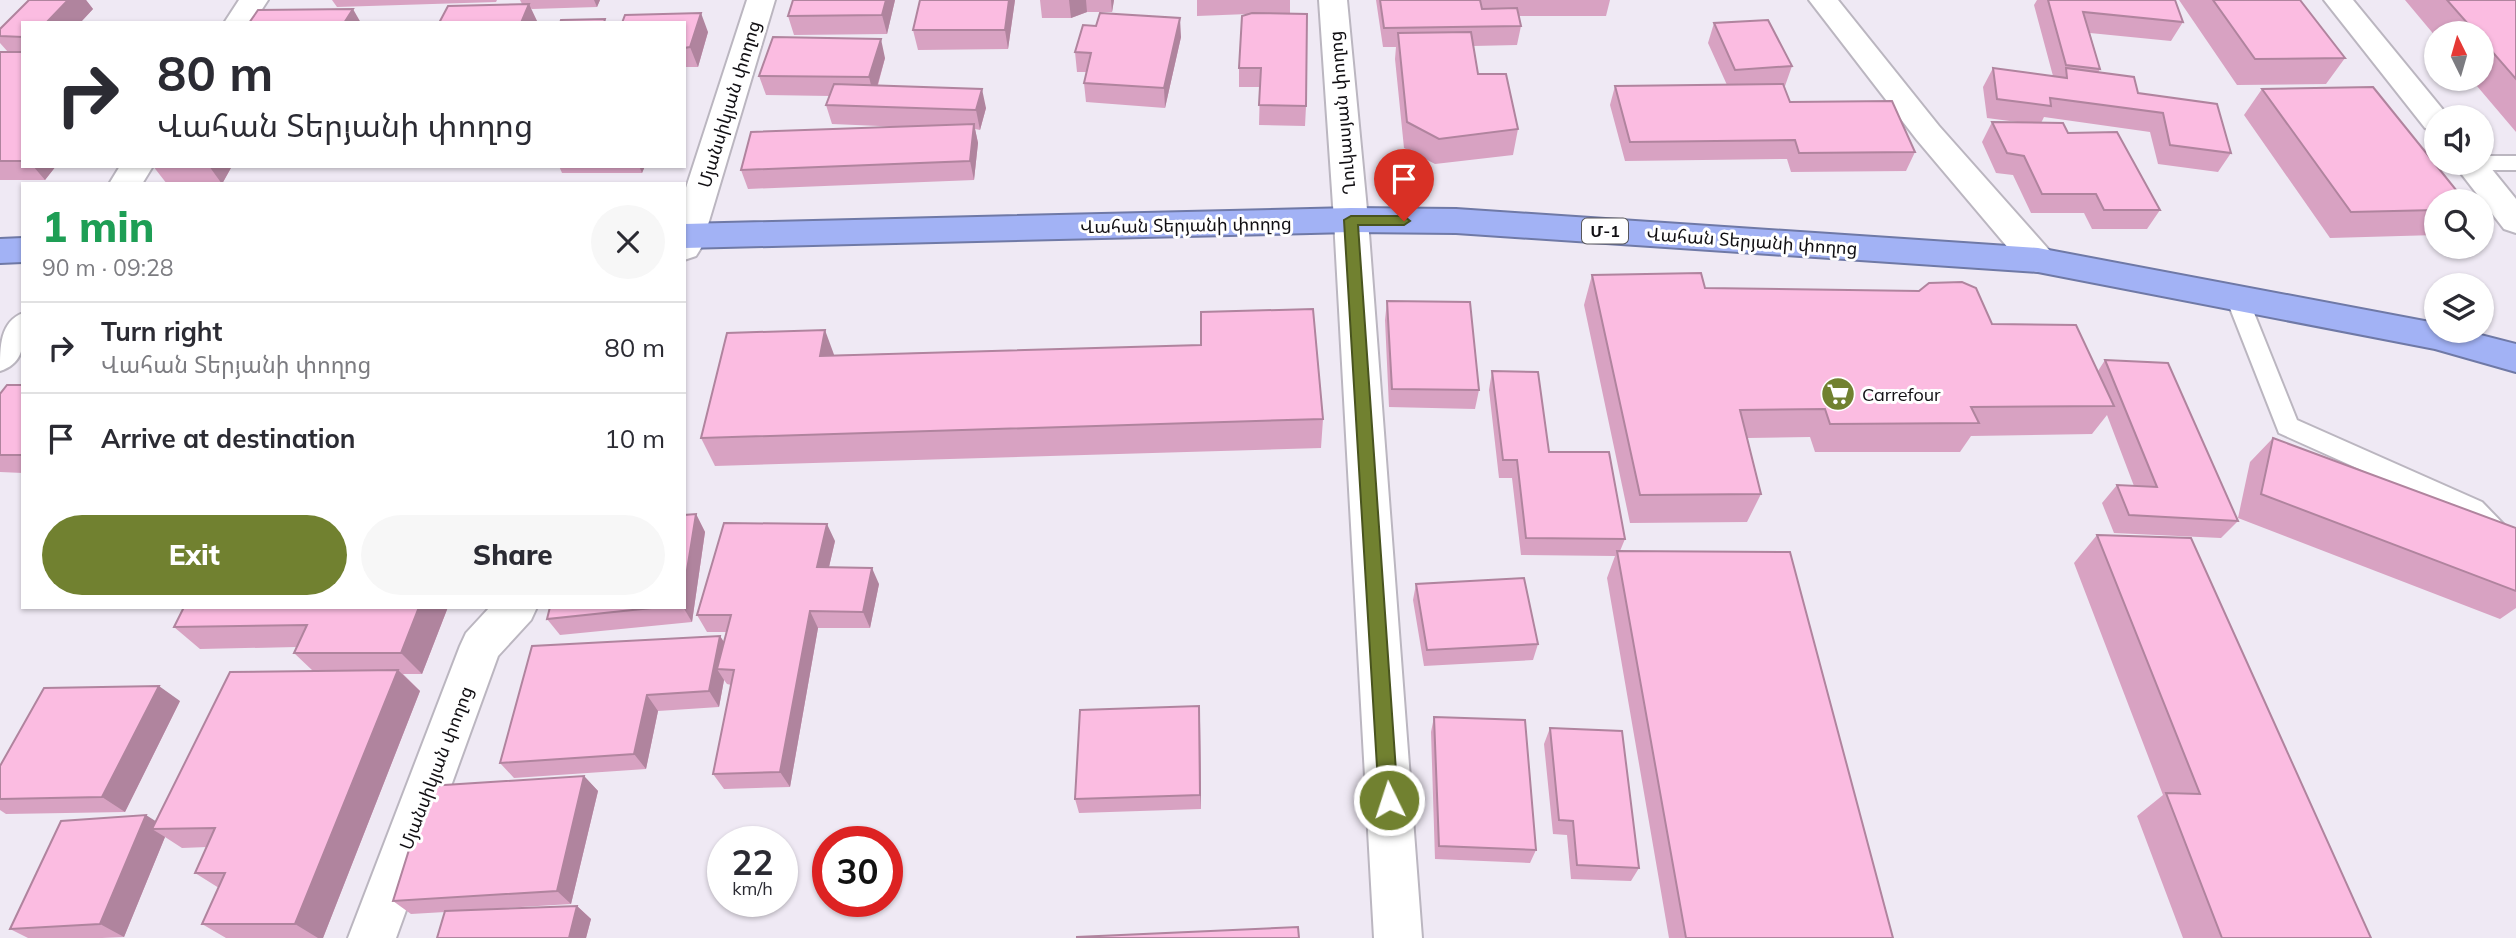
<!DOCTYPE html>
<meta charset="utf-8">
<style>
body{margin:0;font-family:Mulish,"Noto Sans Armenian",sans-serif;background:#f7f7f7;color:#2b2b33;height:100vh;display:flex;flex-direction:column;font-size:26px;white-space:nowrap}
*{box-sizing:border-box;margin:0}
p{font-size:23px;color:#7c7c81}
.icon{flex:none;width:38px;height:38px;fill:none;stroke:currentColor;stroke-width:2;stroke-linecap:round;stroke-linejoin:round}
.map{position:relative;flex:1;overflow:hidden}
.drawer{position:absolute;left:21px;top:182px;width:665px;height:427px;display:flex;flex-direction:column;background:#fff;border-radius:0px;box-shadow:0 2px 5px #0004}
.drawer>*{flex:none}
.top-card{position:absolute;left:21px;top:21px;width:665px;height:147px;border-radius:0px;box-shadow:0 2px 5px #0004;background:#fff;color:#2b2b33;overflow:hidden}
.needle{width:46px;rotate:355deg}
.controls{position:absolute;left:2424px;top:21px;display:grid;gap:14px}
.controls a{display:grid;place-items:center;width:70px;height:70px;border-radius:50%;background:#fff;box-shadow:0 2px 5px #0004;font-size:35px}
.speed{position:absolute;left:707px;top:826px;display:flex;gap:14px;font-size:35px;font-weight:700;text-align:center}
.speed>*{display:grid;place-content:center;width:91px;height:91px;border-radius:50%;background:#fff;box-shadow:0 2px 5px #0004;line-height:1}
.speed small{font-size:18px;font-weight:400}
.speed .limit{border:10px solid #d22;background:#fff;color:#111}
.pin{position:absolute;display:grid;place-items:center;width:60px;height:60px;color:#fff;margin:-72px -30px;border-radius:50% 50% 50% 0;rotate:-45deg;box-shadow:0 0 7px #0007}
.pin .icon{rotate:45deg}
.me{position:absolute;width:77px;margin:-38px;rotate:356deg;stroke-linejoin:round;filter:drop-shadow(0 0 5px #0008)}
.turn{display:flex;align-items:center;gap:24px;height:147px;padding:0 21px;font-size:32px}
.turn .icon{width:91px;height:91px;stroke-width:2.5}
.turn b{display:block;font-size:49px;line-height:60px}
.round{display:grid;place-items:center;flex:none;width:74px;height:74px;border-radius:37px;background:#f7f7f7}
.summary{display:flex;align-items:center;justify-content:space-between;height:119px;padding:0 21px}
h1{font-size:42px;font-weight:800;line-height:52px;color:#1e9e55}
.primary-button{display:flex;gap:14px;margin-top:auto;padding:14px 21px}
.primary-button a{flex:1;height:80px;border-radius:42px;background:#718130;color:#fff;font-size:28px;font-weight:800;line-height:80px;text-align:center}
.primary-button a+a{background:#f7f7f7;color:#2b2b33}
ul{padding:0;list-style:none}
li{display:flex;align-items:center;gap:21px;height:91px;padding:0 21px;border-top:2px solid #e1e1e2}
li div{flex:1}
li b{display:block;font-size:26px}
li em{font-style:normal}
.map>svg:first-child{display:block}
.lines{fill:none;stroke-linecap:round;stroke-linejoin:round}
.lane-casing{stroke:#bbb6c0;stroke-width:4}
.street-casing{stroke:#bbb6c0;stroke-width:4}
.secondary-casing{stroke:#bbb6c0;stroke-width:4}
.highway-casing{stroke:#6f79a6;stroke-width:4}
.lane{fill:#fff;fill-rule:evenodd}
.street{fill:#fff;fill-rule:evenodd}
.secondary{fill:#fff;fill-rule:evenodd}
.highway{fill:#a2b2f5;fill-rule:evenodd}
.wall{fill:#d8a2c2}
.shaded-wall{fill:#b0849e}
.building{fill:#fbbce1;stroke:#b0849e;stroke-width:2}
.route{fill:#718130;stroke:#49541f;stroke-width:2}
.labels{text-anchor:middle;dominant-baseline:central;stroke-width:6;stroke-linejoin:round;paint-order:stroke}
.shield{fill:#fff;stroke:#58575a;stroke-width:2}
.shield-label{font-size:16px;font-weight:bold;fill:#110f13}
.street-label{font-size:18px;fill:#110f13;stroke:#fff}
.poi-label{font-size:18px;fill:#110f13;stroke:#fff;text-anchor:start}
</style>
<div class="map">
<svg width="2516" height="938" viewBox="0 0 2516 938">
<rect width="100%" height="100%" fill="#efe9f4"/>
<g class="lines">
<g class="lane-casing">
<path id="lane" d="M2482,156H2516V170H2470L2460,163H2482Z
M2237,290L2245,292L2248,298L2297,420L2482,502L2516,537V560L2493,549L2464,516L2279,433L2226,298L2229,292Z"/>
</g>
<g class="street-casing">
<path id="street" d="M239,0H268L253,23H224Z
M747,0H775L701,248L696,256L684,260V194Z
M1319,0H1347L1368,220L1422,938H1374L1334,220Z
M1809,0H1838L1939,126L2050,251L2055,260L2050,269L2038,272L2026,269L1917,140Z
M120,166H153L142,184H109Z
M23,313C23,338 28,362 0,371C0,346 0,322 23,313Z
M490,607H537L531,620L498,656L396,938H348L460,646L466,633Z"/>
</g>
<g class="secondary-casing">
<path id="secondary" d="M2324,0H2353L2449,117H2436V131L2425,128Z
M2482,157L2516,199V233L2504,229L2453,163H2482Z"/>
</g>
<g class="highway-casing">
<path id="highway" d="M1351,208L1456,209L2038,248L2435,323L2436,331H2465L2516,344V372L2435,349L2038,272L1456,233L1351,232L684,248V224Z
M23,238V262L0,263V239Z"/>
</g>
<use href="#lane" class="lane"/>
<use href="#street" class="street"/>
<use href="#secondary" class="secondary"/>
<use href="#highway" class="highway"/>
</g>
<path class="wall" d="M29,0H86L93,9L80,23H23V166H56L45,180H0V52H8L0,43V29Z
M332,0H497L496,2L337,7Z
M520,0H600L597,7L532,9L522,4Z
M793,0H895L887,34L794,35L788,16Z
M1015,0L1008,49L918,50L913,30Z
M1040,0H1114L1112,12H1087L1071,18H1042Z
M1197,0H1290V13H1274L1306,106L1305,126L1259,125L1260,87H1239V68L1248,14L1197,16Z
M1376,0H1610L1606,16H1518L1521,26L1517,45L1473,46L1478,74L1518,129L1513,155L1435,164L1404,148L1395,59L1396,47H1383Z
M2037,0H2175L2183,22L2171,41L2090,33L2100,69L2098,73L2138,93L2231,153L2218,172L2158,164L2150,132L2044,117L2041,123L2068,133L2160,210L2147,229H2092L2084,213H2031L2013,175L1996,173L1982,142L1992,122L2025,123L1987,118L1983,87L1993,68L2053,76L2034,5Z
M2179,0H2300L2345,58L2326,84L2237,85Z
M2405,0H2516V132L2471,79H2482V33H2436V37Z
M684,23L708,32L698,67H684Z
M1714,23L1792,66L1785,86H1783L1790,102L1915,152L1906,171L1791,172L1787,159L1625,161L1610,105L1615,86L1727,85L1708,43Z
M1096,26L1181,37L1165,108L1086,102L1084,83L1087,72H1077L1075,52Z
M885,58L878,85L986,108L980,130L975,129L978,143L974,180L748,189L741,170L903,127L832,124L826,105L830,96L766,95L759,76Z
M2262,89L2436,201V235L2330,238L2244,115Z
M153,166H232L222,184H167Z
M406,166H446L407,168Z
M559,166H645L642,173H562Z
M1592,275L1705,288L1992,324L2098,371L2105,360L2238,521L2221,538L2114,533L2102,503L2117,485L2134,486L2107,415L2092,434L1971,436L1960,452H1815L1810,437L1747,438L1761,494L1747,522L1630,523L1584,305Z
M1387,301L1479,390L1475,409L1389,407L1385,320Z
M1201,345L1323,419L1321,448L715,466L701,438L834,355Z
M1492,371L1549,452L1625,539L1620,551L1893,938H1669L1607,578L1615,556L1521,555L1512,478H1499L1489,390Z
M23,385V473L0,472V394Z
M2273,438L2516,528V608L2500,619L2238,518L2250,462Z
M696,514L705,532L692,622L560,635L547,619L550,607H684Z
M2097,535L2371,938H2183L2137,816L2163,795L2074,563Z
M835,541L829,567L879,584L870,628H818L790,787L724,789L713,774L731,685L727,684L724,680L719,707L658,711L646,769L514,778L500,763L720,636L724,642L727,632H707L697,615Z
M1416,584L1538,644L1533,660L1424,666L1413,600Z
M448,607L422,674H403L420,691L323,938H226L202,924L219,888L195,873L207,847L182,848L165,837L124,937L102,938H28L10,929L156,821L313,671L294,653L296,647L200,649L174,627Z
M180,701L125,812L6,814L0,810V766Z
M1434,717L1536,850L1530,863L1435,859L1431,732Z
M1200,721L1201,809L1079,813L1075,799Z
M1550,728L1639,868L1631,881L1571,879L1567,835L1553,834L1544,744Z
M584,776L598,791L571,904L457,911L577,906L591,919L586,938H437L445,912L411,914L393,901Z"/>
<path class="shaded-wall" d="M68,0H86L93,9L80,23H46Z
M594,0H600L597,7Z
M886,0H895L887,34L882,15Z
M1009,0H1015L1008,49L1005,30Z
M1069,0H1086L1087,12L1071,18Z
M1111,0H1114L1112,12Z
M529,4L538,23H521Z
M353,9L361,23H344Z
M701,13L708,32L698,67L690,47Z
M1180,18L1181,37L1165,108L1164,88Z
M881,39L885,58L874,97L869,77Z
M982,89L986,108L980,130L976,110Z
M974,124L978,143L974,180L970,161Z
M33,166H56L45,180Z
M209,166H232L222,184Z
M639,166H645L642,173Z
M825,330L836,360L820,356Z
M696,514L705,532L692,622L683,607H684V589Z
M827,524L835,541L825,584L817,567Z
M872,568L879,584L870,628L863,612Z
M419,607H448L422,674L401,653Z
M810,611L818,628L790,787L780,772Z
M720,636L730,652L717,669L724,680L719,707L709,691Z
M398,670L420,691L323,938H318L295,924Z
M159,686L180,701L125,812L102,797Z
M647,695L658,711L646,769L634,754Z
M1199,706L1200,721L1201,809L1200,795Z
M584,776L598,791L571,904L557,891Z
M146,815L168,829H152L165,837L124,937L100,924Z
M577,906L591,919L586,938H569Z"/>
<path class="building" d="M29,0H68L46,23H23V37L0,36V29Z
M793,0H886L882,15L788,16Z
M920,0H1009L1005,30H913Z
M1380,0H1480L1482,9L1517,8L1521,26L1384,28Z
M2048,0H2175L2183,22L2083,12L2100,69L2066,65Z
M2213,0H2300L2345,58L2255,59Z
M2447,0H2516V79L2482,40V33H2476Z
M529,4L521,23H439L448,6Z
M353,9L344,23H249L258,10Z
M701,13L690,47L684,48V23H622L625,15Z
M1100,13L1180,18L1164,88L1084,83L1091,53L1075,52L1083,25L1096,26Z
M1252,13L1307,14L1306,106L1259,105L1261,68H1239L1242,16Z
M605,19L604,23H560L561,20Z
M1768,20L1792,66L1735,70L1714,23Z
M1471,32L1478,74H1506L1518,129L1439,139L1407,122L1398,33Z
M773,37L881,39L869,77L759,76Z
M0,52H23V161H0Z
M1993,68L2067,78L2066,68L2134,77L2138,93L2217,104L2231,153L2170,145L2163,113L2050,98L2051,106L1997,99Z
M834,84L982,89L976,110L826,105Z
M1783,84L1790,102L1892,101L1915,152L1799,153L1795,140L1630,142L1615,86Z
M2373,87L2465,201H2436V210L2351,212L2262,89Z
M1992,122L2063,123L2068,133L2117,132L2160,210H2104L2096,194H2042L2024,156L2007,153Z
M974,124L970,161L741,170L751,132Z
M1701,273L1705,288L1919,291L1929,283L1962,282L1976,288L1992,324L2076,325L2114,406L1971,407L1979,423L1830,424L1825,409L1740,410L1761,494L1640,495L1592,275Z
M1387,301L1470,302L1479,390L1392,389Z
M1313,309L1323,419L701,438L727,333L825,330L820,356L1201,345V312Z
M2105,360L2168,363L2238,521L2129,515L2117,485L2157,487Z
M1492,371L1538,372L1549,452H1609L1625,539L1526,538L1517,460H1503Z
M7,385H23V455H0V394Z
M2273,438L2516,528V591L2261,494Z
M696,514L684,589V515Z
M724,523L827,524L817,567L872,568L863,612L810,611L780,772L713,774L734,670L717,669L731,615H697Z
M2097,535L2191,538L2371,938H2222L2166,793L2200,794Z
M1617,551L1790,552L1893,938H1686Z
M1524,578L1538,644L1427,650L1416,584Z
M184,607H419L401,653H294L307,625L174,627Z
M550,607H661L547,619Z
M720,636L709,691L647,695L634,754L500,763L532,646Z
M398,670L295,924H202L225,873H195L215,828L152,829L230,672Z
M159,686L102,797L0,799V766L44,688Z
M1199,706L1200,795L1075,799L1080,710Z
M1434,717L1525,720L1536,850L1439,846Z
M1550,728L1622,731L1639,868L1577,865L1573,821L1559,820Z
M584,776L557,891L393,901L429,786Z
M146,815L100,924L10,929L61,821Z
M577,906L569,938H437L445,911Z
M1298,927L1299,938H1077V937Z"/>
<path class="route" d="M1351,216H1404L1410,221L1404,225H1358L1398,800L1395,806L1389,809L1382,806L1379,800L1344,220Z"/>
<defs>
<g id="supermarket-disc" transform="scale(1.75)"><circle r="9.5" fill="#718130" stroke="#fff"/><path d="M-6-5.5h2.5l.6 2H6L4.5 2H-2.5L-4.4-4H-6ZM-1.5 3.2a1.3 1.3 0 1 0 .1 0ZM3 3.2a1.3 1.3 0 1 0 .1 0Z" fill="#fff"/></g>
</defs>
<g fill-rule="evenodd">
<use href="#supermarket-disc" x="1838" y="394"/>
</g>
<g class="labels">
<rect class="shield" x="1582" y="218.5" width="46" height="25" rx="5"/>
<g class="shield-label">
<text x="1605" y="231">Մ-1</text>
</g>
<g class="street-label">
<text transform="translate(729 104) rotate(-73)">Մյանսիկյան փողոց</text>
<text transform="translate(1342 113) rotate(-95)">Ղուկասյան փողոց</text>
<text transform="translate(1186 225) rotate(-1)">Վահան Տերյանի փողոց</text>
<text transform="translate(1752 241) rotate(4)">Վահան Տերյանի փողոց</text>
<text transform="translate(436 768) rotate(-69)">Մյանսիկյան փողոց</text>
</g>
<g class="poi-label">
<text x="1862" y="394">Carrefour</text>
</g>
</g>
</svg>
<div class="controls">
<a><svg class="needle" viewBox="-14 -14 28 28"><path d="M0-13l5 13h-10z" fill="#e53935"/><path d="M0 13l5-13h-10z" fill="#7c7c81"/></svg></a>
<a><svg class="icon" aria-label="sound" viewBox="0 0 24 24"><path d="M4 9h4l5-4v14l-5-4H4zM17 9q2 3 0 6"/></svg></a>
<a><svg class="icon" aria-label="search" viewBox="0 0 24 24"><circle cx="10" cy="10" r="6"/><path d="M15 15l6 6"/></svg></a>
<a><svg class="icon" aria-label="layers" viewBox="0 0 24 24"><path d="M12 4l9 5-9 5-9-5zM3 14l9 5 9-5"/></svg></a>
</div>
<div class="speed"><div>22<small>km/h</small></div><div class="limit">30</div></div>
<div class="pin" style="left:1404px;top:221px;background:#d93025"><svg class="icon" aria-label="arrive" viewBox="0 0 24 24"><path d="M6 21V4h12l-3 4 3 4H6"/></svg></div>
<svg class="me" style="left:1389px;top:800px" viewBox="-20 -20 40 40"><circle r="17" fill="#718130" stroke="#fff" stroke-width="3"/><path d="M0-11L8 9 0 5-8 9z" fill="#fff"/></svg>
<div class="top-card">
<div class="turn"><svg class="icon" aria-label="right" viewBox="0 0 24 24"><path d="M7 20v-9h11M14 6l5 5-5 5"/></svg><div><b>80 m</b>Վահան Տերյանի փողոց</div></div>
</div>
<section class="drawer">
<div class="summary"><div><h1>1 min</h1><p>90 m · 09:28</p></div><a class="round"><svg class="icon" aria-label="close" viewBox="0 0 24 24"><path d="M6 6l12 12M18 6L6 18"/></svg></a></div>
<ul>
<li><svg class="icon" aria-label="right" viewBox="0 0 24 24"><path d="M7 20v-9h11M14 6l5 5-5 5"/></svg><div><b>Turn right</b><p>Վահան Տերյանի փողոց</p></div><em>80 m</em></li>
<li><svg class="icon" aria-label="arrive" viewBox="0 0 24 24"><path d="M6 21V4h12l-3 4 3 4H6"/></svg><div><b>Arrive at destination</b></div><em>10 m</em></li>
</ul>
<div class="primary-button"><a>Exit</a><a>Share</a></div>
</section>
</div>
